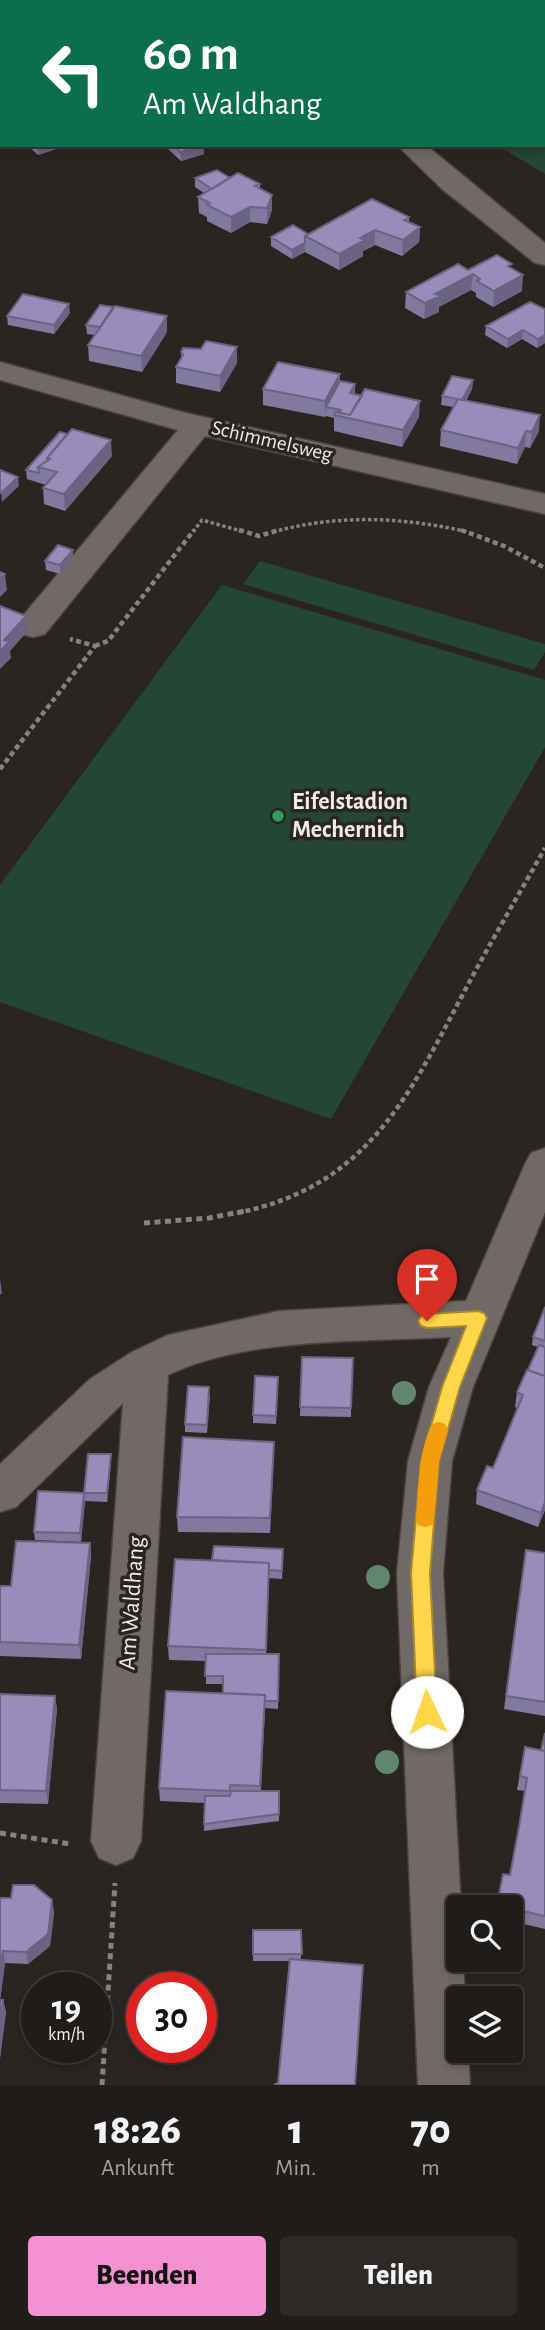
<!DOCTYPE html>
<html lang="de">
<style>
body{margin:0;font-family:"Alegreya Sans",sans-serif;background:#2d2926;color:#f1f3f6;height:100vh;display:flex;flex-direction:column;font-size:26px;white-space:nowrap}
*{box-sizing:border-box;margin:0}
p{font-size:23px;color:#a2a1a2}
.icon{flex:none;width:38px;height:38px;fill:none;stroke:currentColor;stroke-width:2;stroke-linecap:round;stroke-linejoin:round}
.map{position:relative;height:2085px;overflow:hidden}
.side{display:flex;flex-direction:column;background:#201c19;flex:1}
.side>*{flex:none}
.guide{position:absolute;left:0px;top:0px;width:546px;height:147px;box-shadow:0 4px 10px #0003,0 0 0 2px #3d3a38;background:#0b6e4f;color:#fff;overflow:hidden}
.tools{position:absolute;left:446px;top:1895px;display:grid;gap:14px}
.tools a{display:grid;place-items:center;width:77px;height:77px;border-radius:7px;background:#201c19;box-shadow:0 4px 10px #0003,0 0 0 2px #3d3a38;font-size:35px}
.speed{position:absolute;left:21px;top:1972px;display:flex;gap:14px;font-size:35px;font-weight:700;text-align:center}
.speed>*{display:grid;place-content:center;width:91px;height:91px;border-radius:50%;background:#201c19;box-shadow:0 4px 10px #0003,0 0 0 2px #3d3a38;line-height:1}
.speed small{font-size:18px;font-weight:400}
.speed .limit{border:10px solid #d22;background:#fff;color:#111}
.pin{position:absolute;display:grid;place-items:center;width:60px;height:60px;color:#fff;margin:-72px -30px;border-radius:50% 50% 50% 0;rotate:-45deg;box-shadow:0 0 7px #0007}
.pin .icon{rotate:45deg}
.me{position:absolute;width:77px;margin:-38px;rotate:357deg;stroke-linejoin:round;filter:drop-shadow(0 0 5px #0008)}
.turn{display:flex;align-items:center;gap:24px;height:147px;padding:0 28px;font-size:32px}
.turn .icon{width:91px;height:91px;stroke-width:2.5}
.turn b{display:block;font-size:49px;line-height:60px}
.eta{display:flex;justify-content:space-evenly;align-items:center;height:119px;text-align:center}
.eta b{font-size:42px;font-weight:800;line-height:49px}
.action{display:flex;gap:14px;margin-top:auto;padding:14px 28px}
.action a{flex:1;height:80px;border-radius:7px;background:#f491d3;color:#111;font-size:28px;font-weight:800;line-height:80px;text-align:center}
.action a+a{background:#2d2926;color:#f1f3f6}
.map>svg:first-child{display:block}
.green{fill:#244735}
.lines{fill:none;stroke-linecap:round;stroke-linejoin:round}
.minor-casing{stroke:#484340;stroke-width:3}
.path-far2{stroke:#87827e;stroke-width:3.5;stroke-dasharray:3.5 2.5;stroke-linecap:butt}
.path-far1{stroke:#87827e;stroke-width:4.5;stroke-dasharray:5 3.5;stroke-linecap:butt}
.path{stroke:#87827e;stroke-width:5;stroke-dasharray:6 4.5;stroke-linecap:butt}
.minor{fill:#716965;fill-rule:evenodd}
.tree{fill:#60866e}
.wall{fill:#82799e}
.shaded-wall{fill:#6a6381}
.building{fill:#978db8;stroke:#6a6381;stroke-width:2}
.route{fill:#ffd54a;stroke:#a68a30;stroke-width:2}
.slow{fill:#f59e0b}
.leisure-dot{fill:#2e9e5b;stroke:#2b2521;stroke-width:2.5}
.labels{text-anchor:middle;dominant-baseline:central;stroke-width:7;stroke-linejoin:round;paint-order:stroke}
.far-street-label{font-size:21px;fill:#f0ece9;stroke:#2b2521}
.poi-label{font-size:24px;font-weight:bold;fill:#f0ece9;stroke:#2b2521;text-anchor:start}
.street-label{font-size:24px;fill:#f0ece9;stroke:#2b2521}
</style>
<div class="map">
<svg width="545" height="2085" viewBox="0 0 545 2085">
<rect width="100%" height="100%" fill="#2b2521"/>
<path class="green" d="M545,30V174L497,145H544Z
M260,561L545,644V652L534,670L243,584Z
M222,585L545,680V747L331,1119L0,1002V885Z"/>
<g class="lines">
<g class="minor-casing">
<path id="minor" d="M241,0H265L266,2H241Z
M316,0H344L315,2Z
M2,99V115L0,116V100Z
M397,145H426L545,243V265L535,263L442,189Z
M0,362L182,412L545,494V514L205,436L45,634L33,637L21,634L16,626L21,618L178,430L0,380Z
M545,1148V1212L473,1387L452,1461L443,1573L461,1908H458V1960H463L465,1998H458V2051H468L470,2085H418L397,1573L408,1461L429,1387L451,1337C364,1342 247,1337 168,1375L141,1841L133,1858L116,1865L99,1858L91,1841L123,1403L16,1507L0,1512V1464L90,1379L132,1352L168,1335L279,1311L466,1301L525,1164L531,1153Z"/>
</g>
<path class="path-far2" d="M18,2L20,0
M193,532L202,520L245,532
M273,532C337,514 404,517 468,532"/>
<path class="path-far1" d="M239,530L259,536L279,530
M461,530L504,546L545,568
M95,646L108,641L194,530
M0,769L95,646L70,639
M237,1213C366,1187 408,1098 464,992C490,943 518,896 545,848"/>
<path class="path" d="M144,1223L209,1218L245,1211
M0,1833L70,1844
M102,2085L115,1883"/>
<use href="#minor" class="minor"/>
</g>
<g class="tree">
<circle cx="404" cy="1393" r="12"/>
<circle cx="378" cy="1577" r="12"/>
<circle cx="387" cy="1762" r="12"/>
</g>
<path class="wall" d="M27,145H68L38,155Z
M168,145H204V154L181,161L168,149Z
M195,178H230L260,184V189L272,210L267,224L250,222L231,233L207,221V217L199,213L198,197L204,193L195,187Z
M409,217V222L420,227L419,242L402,256L375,245L363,251V256L339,270L305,252L292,259L271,246V237L308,234Z
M512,269L522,291L493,307L476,297V293L471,290L439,307V312L424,319L405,308L406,292L468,270Z
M113,307L167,316V332L142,372L89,361L88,345L95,335L87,334L86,325Z
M545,309V343L537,348L522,339L507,348L485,335L486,326Z
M70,313L54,334L8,325L7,316Z
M181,352L237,363L220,392L176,383V367L181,359Z
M473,380L472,389L466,401L539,431L530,448L525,447L517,464L440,446L441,430L453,407L441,405L442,396Z
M340,381L355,393L354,394L419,417L402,447L334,431V418L326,416L325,417L263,405V389Z
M60,432L112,456L65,511L44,504L43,488L46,485L27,479L26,470Z
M73,559L60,574L46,570L45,561Z
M545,1307V1510L538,1527L476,1504L477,1490L493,1468L517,1408L515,1407L517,1392L528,1370L538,1347L532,1345L533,1337Z
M302,1357L351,1408V1417L300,1416Z
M278,1377L276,1424L253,1423V1415Z
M210,1395L207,1433L185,1432V1424Z
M274,1442L270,1533L178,1532L177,1517Z
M111,1454V1462L107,1502L85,1501L84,1493Z
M84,1493L85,1501L81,1542L35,1540L34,1532Z
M90,1543L91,1557L81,1659L0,1656V1586H11Z
M283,1549L282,1579L269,1578L266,1654H279L278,1709L265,1708L261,1791H279V1821L204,1831L205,1803L160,1801L159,1788L223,1693V1684H206V1661L169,1660L168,1646L212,1560Z
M526,1550L545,1553V1716L504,1709Z
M0,1694L55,1696L57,1709L48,1804L0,1803Z
M545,1733V1929L511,1921V1908H496L503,1874L510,1875L525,1791L517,1790L525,1747L541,1750Z
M0,1898L52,1900L54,1913L50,1946L28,1964L5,1963L0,2000H3L6,2012L0,2058Z
M253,1930H301V1960L278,2083L289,1961H253Z"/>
<path class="shaded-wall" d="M0,5L2,27H0Z
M37,145H68L38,155Z
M204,145V154L181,161L180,152Z
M272,195V210L267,224V208Z
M250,207V222L231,233V217Z
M420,227L419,242L402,256L403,240Z
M375,230V245L363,251V256L339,270V254L360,238Z
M305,243V251L292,259V250Z
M473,274L471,290L439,307V312L424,319L425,303L435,294Z
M523,275L522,291L493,307L494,291Z
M69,304L70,313L54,334V325Z
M167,316V332L142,372L141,356Z
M523,330L522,339L507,348L508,339Z
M545,335V343L537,348L538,339Z
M237,347V363L220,392V376Z
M340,374V390L326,407L325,417V401Z
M473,380L472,389L462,409V400Z
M355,384V393L350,402V393Z
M420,401L419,417L402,447L403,430Z
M540,415L539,431L530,448L532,432Z
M526,431L525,447L517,464L518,448Z
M111,440L112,456L65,511L64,494Z
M18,477L19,486L2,502L1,493Z
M73,550V559L60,574V565Z
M5,574L7,590L0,597V579Z
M26,616L27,632L10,651L11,658L0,669V651L4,640Z
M0,1279L2,1293L0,1295Z
M274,1442V1457L270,1533V1518Z
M111,1454V1462L107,1502V1493Z
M84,1493L85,1501L81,1542L80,1533Z
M545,1502V1510L538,1527L541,1513Z
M90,1543L91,1557L81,1659L79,1645Z
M265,1695V1709L260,1799V1786Z
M55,1696L57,1709L48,1804L46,1791Z
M52,1900L54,1913L50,1946L28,1964L26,1952Z
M3,1951L5,1963L0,2001V1969Z
M3,2000L6,2012L0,2058V2025Z"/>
<path class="building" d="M52,0H122L117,2H47Z
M0,49L2,51V70L0,69Z
M173,145H204L180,152Z
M217,170L230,178L212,189L195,178Z
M238,173L260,184L255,186L272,195L267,208L250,207L231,217L207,205L210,203L198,197Z
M372,199L409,217L404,220L420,227L403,240L375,230L360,238L364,240L339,254L305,236Z
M293,225L308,234L305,236V243L292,250L271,237Z
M497,255L512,264L508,266L523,275L494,291L477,281L480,279L473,274L435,294L440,296L425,303L406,292L458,264L468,270Z
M23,294L69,304L54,325L7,316Z
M530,302L545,309V335L538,339L523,330L508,339L486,326Z
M100,305L113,307L100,327L86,325Z
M115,306L167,316L141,356L88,345Z
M206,341L237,347L220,376L176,367L183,355L181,352L183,348L201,349Z
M278,362L340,374L325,401L263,389Z
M452,376L473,380L462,400L442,396Z
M340,381L355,384L350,393L362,396L350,415L339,413L341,410L326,407Z
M365,389L420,401L403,430L334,415L335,412L350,415Z
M458,399L540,415L532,432L526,431L518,448L441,430Z
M72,429L111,440L64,494L43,488L57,472L38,467L50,459L47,458Z
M60,432L67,434L47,458V461L38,467L39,473L26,470Z
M0,470L18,477L1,493H0Z
M58,545L73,550L60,565L45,561Z
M0,572L5,574L0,579Z
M0,606L26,616L4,640L9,642L0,651Z
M545,1307V1341L533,1337Z
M539,1345L545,1347V1376L528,1370Z
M302,1357L353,1358L351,1408L300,1407Z
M527,1370L545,1376V1502L541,1513L477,1490L487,1466L493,1468L523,1395L517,1392Z
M255,1376L278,1377L276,1416L253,1415Z
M188,1386L209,1387L207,1425L185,1424Z
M183,1437L274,1442L270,1518L177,1517Z
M88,1454H111L107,1493H84Z
M38,1491L84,1493L80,1533L34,1532Z
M16,1541L90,1543L79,1645L0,1642V1586H11Z
M214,1546L283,1549L282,1571L269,1570V1563L212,1560Z
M526,1550L545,1553V1702L506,1696Z
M175,1559L269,1563L266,1650L168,1646Z
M206,1654H279L278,1701H265V1695L223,1693V1676H205Z
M166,1691L265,1695L260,1786L230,1785V1791L159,1788Z
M0,1694L55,1696L46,1791L0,1790Z
M545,1733V1751L541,1750Z
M525,1747L545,1751V1916L497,1905L503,1874L510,1875L519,1827L527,1778L520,1776Z
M231,1791H279V1814L204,1824L205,1796H230Z
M13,1885H34L52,1900L48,1934L26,1952L3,1951L0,1969V1898H11Z
M253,1930H301L302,1954H253Z
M290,1959L363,1965L355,2085H274L278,2083Z
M0,2000H3L0,2025Z"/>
<path class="route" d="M478,1311L484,1313L487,1318L460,1387L439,1461L430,1573L437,1712L434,1718L427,1721L420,1718L417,1712L411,1573L421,1461L442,1387L466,1326L427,1328L421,1326L418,1321L421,1316L427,1314Z"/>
<path class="slow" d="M439,1422L445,1424L448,1430L439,1461L434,1519L432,1525L425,1527L418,1525L416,1519C419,1487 418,1453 432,1424Z"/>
<circle class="leisure-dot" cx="278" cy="816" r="7"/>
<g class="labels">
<g class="far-street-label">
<text transform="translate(272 441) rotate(13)">Schimmelsweg</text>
</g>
<g class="poi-label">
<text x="292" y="802">Eifelstadion<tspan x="292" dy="28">Mechernich</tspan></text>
</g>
<g class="street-label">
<text transform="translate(132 1603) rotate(-86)">Am Waldhang</text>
</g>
</g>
</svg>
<div class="tools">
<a><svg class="icon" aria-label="search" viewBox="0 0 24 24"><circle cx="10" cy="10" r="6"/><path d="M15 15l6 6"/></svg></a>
<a><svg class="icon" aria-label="layers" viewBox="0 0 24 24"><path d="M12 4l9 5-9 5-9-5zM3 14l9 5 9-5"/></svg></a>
</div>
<div class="speed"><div>19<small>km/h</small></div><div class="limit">30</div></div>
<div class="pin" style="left:427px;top:1321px;background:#d93025"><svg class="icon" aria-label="arrive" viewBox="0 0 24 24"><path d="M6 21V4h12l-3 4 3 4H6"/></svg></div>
<svg class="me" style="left:427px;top:1712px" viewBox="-20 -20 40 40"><circle r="19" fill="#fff"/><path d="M0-13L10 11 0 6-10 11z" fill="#ffd54a"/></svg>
<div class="guide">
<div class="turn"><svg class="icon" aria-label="left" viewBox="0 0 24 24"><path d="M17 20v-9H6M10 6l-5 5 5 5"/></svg><div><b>60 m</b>Am Waldhang</div></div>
</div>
</div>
<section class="side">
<div class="eta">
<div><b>18:26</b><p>Ankunft</p></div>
<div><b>1</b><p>Min.</p></div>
<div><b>70</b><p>m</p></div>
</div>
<div class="action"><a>Beenden</a><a>Teilen</a></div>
</section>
